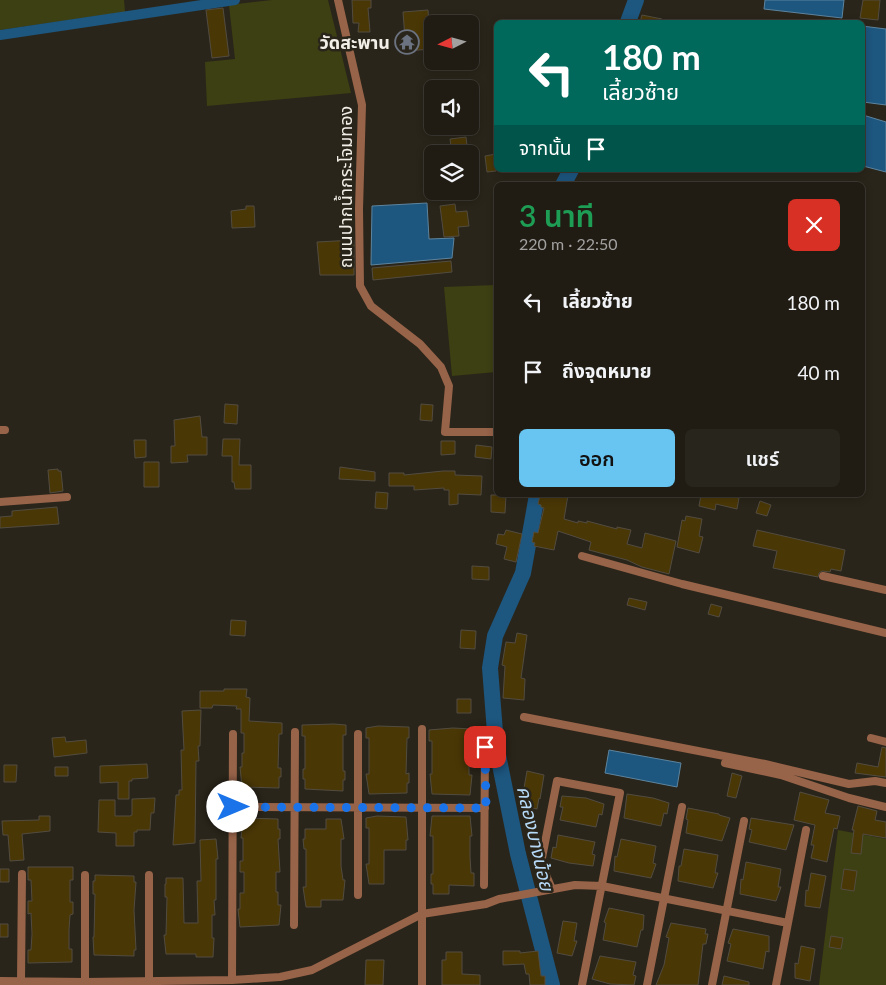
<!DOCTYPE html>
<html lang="th">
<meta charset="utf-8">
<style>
body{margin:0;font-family:Lato,"Noto Sans Thai",sans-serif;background:#28251d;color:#f1f3f6;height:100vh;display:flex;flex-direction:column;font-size:19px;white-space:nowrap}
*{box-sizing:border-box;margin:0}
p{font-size:16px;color:#a2a1a0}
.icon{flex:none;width:28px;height:28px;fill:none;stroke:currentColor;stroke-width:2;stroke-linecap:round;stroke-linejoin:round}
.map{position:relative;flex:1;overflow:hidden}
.side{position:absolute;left:494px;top:182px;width:371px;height:315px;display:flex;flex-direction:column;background:#201c14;border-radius:8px;box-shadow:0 2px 8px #0003,0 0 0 1px #3d3a34}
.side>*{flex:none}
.banner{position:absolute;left:494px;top:20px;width:371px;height:152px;border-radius:8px;box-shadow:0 2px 8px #0003,0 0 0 1px #3d3a34;background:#00695c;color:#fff;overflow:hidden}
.needle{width:32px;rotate:264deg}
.fabs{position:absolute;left:424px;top:15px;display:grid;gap:10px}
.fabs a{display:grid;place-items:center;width:55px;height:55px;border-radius:8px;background:#201c14;box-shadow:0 2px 8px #0003,0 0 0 1px #3d3a34;font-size:25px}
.pin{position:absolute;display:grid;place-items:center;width:42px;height:42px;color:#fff;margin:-21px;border-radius:10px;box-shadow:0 2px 8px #0006}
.me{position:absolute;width:55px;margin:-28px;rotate:90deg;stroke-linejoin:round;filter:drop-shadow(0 0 4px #0008)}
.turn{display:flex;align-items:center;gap:18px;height:105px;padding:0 25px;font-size:22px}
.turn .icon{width:65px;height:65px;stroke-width:2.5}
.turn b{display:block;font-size:35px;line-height:42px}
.then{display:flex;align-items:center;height:48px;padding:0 25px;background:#0003;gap:10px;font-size:19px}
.round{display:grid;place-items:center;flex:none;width:52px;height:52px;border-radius:8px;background:#28251d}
.headline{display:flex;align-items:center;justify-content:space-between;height:85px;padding:0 25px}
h1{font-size:30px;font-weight:600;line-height:38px;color:#1e9e55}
.button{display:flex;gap:10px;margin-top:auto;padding:10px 25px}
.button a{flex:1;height:58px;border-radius:8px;background:#68c4f0;color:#111;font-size:20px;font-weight:600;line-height:58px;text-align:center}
.button a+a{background:#28251d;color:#f1f3f6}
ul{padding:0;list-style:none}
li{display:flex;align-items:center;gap:15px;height:70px;padding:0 25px}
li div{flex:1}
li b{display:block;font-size:19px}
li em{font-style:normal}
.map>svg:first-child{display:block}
.green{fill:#3d4013}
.water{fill:#1d567f;stroke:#5d849e}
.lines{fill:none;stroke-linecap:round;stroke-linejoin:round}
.canal{stroke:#1d567f;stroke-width:10}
.river{stroke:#1d567f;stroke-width:16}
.building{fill:#4a3706;stroke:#524c40}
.street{stroke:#976349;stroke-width:8}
.route{stroke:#1a73e8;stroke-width:9;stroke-dasharray:0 16.2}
.labels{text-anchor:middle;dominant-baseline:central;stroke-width:5;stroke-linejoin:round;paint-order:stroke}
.poi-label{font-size:18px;font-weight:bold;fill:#f2efe8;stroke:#2a251a;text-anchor:end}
.street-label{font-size:18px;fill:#f2efe8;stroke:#2a251a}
.water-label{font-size:19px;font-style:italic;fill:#b6daf8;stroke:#2a251a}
</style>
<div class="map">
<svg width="886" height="985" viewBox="0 0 886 985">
<rect width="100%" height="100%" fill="#2a251a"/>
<path class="green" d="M0,0H124L125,12L0,30Z
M272,0H328L351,93L207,106L205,62L235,59L229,5Z
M496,285V372L452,376L444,287Z
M838,830L886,839V985H819Z"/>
<path class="water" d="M765,0H844L842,18L764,9Z
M862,26L886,29V105L863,102Z
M863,115L886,122V172L863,166Z
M427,203L429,239L454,238L452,258L371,265L372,206Z
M609,750L681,763L677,787L605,773Z"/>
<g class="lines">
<path class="canal" d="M0,35L235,0"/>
<path class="river" d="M628,22L636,0
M563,185L571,170
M537,495L523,573L495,636L490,668L496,745L518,854L552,985"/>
</g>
<path class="building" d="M352,0H371V8H368L370,32H358L359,23H353Z
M863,0H880L878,20L860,18Z
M223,8L229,56L212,58L206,10Z
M428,10L431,49L406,51L403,12Z
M642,15L662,19V22H640Z
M466,137L468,154H452L450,139Z
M496,154V171L487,172L485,156Z
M455,204L456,212L467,211L469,226L458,227L459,236L444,237L440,206Z
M246,206H254L255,227L232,228L231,211L246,209Z
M354,240V275H320L317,242Z
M451,261L452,272L373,280L372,268Z
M225,404L238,405L237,424L224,423Z
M421,404L433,405L432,421L420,420Z
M200,416L202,437H207V455H187L188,462L171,463V446H175L174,420Z
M223,439H240L239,465H251V489H235L234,482H232V456H222Z
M134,440H146V457L135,458Z
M441,441H455V454L441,455Z
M476,445L492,447L491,459L475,457Z
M144,462H159V487H144Z
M340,467L375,472V481L339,479Z
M58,469V471H61L63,491L50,493L48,470Z
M443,471H455V475L482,476L481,495L458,494V504L449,505V490H444V488L414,490V486H389V473H404V475Z
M376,492L388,493L387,509L375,508Z
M491,495H506L505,513L491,512Z
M540,495H568L564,519L578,523V521L587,523V521L617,529V527L631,530L627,544L642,548L645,533L676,541L669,574L642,567L627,560L589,550L591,542L558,531L554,550L534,546L535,543L532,542L534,532L538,533L544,508L541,507V505L538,504Z
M701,495H726L739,498L737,509L716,504L715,510L699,506Z
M760,501L771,505L767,516L756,513Z
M57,507L59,524L0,528V517L12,516V511Z
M686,516L702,519L699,536L703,537L699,553L677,547L682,520L685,521Z
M506,530L522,534L516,562L504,559L507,547L496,544L498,534L504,535Z
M757,530L845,550L841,571L831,569L830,572L822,571L819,573L818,577L773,568L777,551L753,546Z
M472,566L489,567V580L472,579Z
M629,598L647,602L645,610L627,605Z
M711,604L722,607L719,617L708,614Z
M231,620L246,621L245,636L230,635Z
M461,630L476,631L475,649L460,648Z
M517,633L527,635L521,678L525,679L524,700L503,698L505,666L502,665L506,642L515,643Z
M224,689H247L246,697L250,698L249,721L282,723V734H279L278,768H281V777H279V788L242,787L240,767H242V753H244V733H241V709H236L237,706L213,705L212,708H200V691H224Z
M457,699H471V713H457Z
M201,710L200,746H198L199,761H196L195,843L173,845L176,795H179V790H182L181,750H184L182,711Z
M334,724L346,725V735H343V771H345V780H343V791L305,789V779H303V769H305V736H302V725Z
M378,726L409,727V738H407L406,774L409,773V783H407V793L369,794L366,774H369V738H366V728Z
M453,728L472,729L473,740H469V775H472L470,795L432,794L430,774H432V741H429V730Z
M65,737L66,742L86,740L87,753L54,757L52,738Z
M882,747L886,748V777L855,773L857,763L878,767Z
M147,764L148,778L132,779V781H129V799H118V782L100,783V766Z
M4,765H17L16,782H4Z
M55,767H68V776H55Z
M527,771L544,775L540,799L539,798L537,809L521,805Z
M732,773L742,776L736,798L727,796Z
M800,792L829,800L825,813L840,816L837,829L834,828L827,862L811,858L814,845H811L815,825L794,820Z
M627,794L653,798L669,803L667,814L664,813L661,826L624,818Z
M562,796L586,798L604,804L602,815L599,814L596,827L560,820L563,807H560Z
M155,798L154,813H151L150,830H137V832H134V846H116V833L98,832L99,800H115V816H130L132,815V799Z
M858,806L877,811L875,820L886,822V838L863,834L861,854L851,853L854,830H852Z
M688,808L719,814V815L730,818L722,841L686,833L688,820L686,819Z
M39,816H50V831L22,834L24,860L10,861L8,835H3L2,821L39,820Z
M377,816L406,817L408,840H406V850H384V884H369L366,864H369V828H366V818Z
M432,816H470L472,836H470V857L471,873H474V886L449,885V894H433V884H431V874H433V836H430Z
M243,818L278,819V829H280V839H278L280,872H276V892H278V905H281L279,925L240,927L238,909H240V893H244V872H240V861H243V838H241Z
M751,818L794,825L786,850L749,842L752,830L749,829Z
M326,819H341L344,839H341V866L343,880H345L343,900H321V907H306L303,887H306V849H304L303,839H305V829H326Z
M558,835L595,842L592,854L595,855L593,866L569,863L551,858L553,847L556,848Z
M216,839L218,859H216V900H214L215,915H212V938H214L213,957H196V954H166L164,935H166L167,897H165V884H166V878H183L184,923H198L197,881H201L200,840Z
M621,839L656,846L653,863L656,864L651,878L614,871L615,856L617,857Z
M684,849L718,855L715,873H718L713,888L678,881L679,866H681Z
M746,862L781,869L778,887H781L776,901L740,894L741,879L743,880Z
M28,867H73V880H70V902H73V914L70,915L69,930V949H72V962L28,963V950H31L32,934L31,913L28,914V901H32L31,880H28Z
M0,869H9V882H0Z
M844,869L857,871L854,891L841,889Z
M811,873L826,876L820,908L805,906L806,890L808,891Z
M95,875L134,876V882H136L134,910L136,950H134V956L94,955L93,937H94L95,894H93V881H95Z
M609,908L644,915L643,930H641L637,947L603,940L606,923L604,922Z
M563,921L577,923L574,941H577L572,956L557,953Z
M671,923L706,929L705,934H708L706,944H703L698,985H656L664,965L669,938L666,937Z
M0,924H8V937H0Z
M733,929L769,936V952L766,951L763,969L727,961L731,944L728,943Z
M831,936L843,938L841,949L829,947Z
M801,946L815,949L810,981L795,978V963L798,964Z
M503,951H520V953L538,951L541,976H545V985H530L529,974H526L524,964L503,965Z
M446,952H462V974L480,975V985H442V960H446Z
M600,956L636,962L633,975L636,976L634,985L610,984L592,979Z
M366,960H384L383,985H365Z
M724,976L749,982V985H722Z"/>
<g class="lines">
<path class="street" d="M338,0L362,105L359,209L360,286L371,306L420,344L441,367L449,386L445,432H496
M0,430H5
M0,502L67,497
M582,556L682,584L886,633
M823,576L886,590
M524,717L765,764L849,784L875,781L886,783
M422,729V985
M871,738L886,742
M725,763L781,775L849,798L886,807
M233,807L485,808
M149,875V980
M484,885L485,747
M552,889L541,863L557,781L620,793L582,985
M358,895V734
M294,925L295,732
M232,980L233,734
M0,981L85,982L232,980L280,977L312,970L422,914L486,904L499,899L575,885L602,886L788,923
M21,981L22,874
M85,982V875
M647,985L682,807
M712,985L744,821
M776,985L806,830"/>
</g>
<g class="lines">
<path class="route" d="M233,807L486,808L485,747"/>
</g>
<defs>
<g id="temple-ring" transform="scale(1.25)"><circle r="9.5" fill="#2a251a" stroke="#6b7280" stroke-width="1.5"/><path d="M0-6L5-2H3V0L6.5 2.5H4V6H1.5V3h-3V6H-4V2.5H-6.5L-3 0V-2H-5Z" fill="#6b7280"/></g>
</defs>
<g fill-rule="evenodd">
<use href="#temple-ring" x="407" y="42"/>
</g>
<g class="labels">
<g class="poi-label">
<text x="390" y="42">วัดสะพาน</text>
</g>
<g class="street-label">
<text transform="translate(345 187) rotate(-90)">ถนนปากน้ำกระโจมทอง</text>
</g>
<g class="water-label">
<text transform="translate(536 838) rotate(77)">คลองบางน้อย</text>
</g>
</g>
</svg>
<div class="fabs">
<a><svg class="needle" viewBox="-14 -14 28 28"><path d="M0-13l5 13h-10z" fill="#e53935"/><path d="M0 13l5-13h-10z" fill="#a2a1a0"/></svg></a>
<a><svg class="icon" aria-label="sound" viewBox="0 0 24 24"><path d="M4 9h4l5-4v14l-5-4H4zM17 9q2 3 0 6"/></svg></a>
<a><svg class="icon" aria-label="layers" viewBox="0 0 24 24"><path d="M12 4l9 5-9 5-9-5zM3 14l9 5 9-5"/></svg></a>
</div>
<div class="pin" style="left:485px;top:747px;background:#d93025"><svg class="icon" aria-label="arrive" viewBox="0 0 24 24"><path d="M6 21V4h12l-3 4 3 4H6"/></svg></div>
<svg class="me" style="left:233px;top:807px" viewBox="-20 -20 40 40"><circle r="19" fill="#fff"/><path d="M0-13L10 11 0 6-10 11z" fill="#1a73e8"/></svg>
<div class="banner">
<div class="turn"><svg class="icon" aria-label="left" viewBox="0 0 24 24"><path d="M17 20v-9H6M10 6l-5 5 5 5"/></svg><div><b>180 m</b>เลี้ยวซ้าย</div></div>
<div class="then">จากนั้น<svg class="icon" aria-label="arrive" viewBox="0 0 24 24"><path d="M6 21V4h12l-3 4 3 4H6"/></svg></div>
</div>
<section class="side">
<div class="headline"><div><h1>3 นาที</h1><p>220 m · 22:50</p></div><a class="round" style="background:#d93025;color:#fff"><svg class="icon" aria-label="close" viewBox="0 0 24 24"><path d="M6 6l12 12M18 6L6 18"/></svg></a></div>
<ul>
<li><svg class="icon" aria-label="left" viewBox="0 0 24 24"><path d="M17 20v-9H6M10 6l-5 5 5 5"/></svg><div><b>เลี้ยวซ้าย</b></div><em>180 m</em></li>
<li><svg class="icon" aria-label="arrive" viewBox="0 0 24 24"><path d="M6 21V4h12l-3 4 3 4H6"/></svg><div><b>ถึงจุดหมาย</b></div><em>40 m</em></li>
</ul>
<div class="button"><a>ออก</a><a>แชร์</a></div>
</section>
</div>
